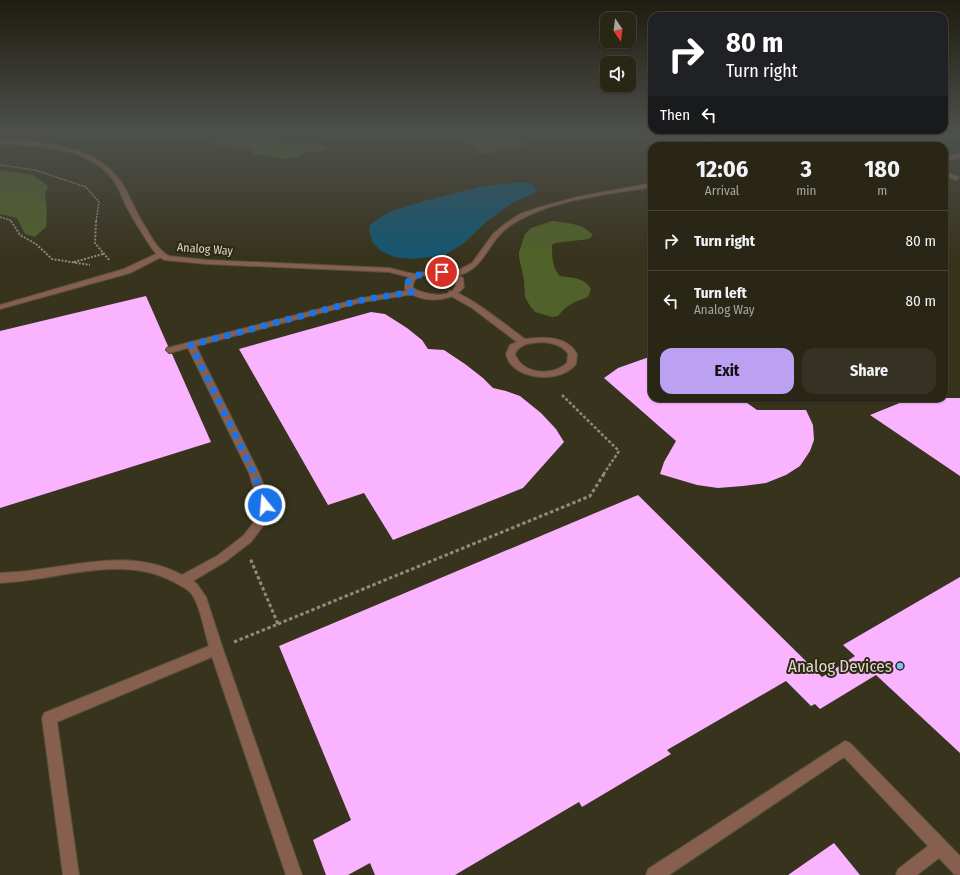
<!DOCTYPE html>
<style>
body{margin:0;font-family:"Fira Sans Condensed",sans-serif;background:#363223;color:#f1f3f6;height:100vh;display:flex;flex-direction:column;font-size:15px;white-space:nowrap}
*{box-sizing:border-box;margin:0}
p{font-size:13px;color:#a5a5a1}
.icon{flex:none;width:22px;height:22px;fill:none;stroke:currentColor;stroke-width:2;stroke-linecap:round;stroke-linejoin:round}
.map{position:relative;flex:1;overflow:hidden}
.drawer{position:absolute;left:648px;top:142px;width:300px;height:260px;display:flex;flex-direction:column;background:#2a2616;border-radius:12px;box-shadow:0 1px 3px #0004,0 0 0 1px #464335}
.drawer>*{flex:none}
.hud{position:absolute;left:648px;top:12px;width:300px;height:122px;border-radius:12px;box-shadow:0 1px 3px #0004,0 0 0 1px #464335;background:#202124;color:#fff;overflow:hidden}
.needle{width:26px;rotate:166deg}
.controls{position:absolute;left:600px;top:12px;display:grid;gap:8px}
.controls a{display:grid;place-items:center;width:36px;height:36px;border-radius:8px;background:#2a2616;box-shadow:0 1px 3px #0004,0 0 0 1px #464335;font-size:20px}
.pin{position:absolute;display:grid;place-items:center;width:34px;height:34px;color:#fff;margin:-17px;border:2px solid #fff;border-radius:50%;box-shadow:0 1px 4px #0007}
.me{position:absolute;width:44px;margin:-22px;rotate:343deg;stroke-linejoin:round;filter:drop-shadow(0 0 3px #0008)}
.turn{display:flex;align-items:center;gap:14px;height:84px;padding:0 12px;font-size:18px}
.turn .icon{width:52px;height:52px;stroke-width:2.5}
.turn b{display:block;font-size:28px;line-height:34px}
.then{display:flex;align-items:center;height:38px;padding:0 12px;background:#0003;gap:8px;font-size:15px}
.eta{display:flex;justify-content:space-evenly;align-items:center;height:68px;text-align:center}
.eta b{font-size:24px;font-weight:700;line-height:28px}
.action{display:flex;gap:8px;margin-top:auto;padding:8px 12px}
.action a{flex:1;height:46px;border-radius:12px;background:#bca0f2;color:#111;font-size:16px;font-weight:700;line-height:46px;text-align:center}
.action a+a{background:#363223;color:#f1f3f6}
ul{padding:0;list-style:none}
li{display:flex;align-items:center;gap:12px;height:60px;padding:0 12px;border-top:1px solid #464335}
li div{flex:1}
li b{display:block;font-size:15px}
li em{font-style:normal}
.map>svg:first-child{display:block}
.green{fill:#506129}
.water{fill:#155671}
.building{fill:#f9b3ff}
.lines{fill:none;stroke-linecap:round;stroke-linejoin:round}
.service-casing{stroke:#55513c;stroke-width:2}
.minor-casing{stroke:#55513c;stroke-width:2}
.tertiary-casing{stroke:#55513c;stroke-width:2}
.path-far3{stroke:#8f8b7a;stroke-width:1.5;stroke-dasharray:2 1;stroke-linecap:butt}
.path-far2{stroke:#8f8b7a;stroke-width:2;stroke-dasharray:2 1.5;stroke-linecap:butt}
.path-far1{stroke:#8f8b7a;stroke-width:2.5;stroke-dasharray:3 2;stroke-linecap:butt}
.path{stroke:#8f8b7a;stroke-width:3;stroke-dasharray:3.5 2.5;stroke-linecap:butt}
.service{fill:#865f4f;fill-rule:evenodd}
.minor{fill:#865f4f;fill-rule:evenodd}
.tertiary{fill:#865f4f;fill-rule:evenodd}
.route{stroke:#1a73e8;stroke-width:7;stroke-dasharray:0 12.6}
.poi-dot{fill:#7fbdfa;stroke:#2e2914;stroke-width:1.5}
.labels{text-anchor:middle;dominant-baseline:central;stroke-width:4;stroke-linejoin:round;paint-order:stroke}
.far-street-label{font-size:12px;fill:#dbd8cb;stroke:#2e2914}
.near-poi-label{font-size:17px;fill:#dbd8cb;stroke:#2e2914;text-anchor:end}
</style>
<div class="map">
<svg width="960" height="875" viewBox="0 0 960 875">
<rect width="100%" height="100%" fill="#38331d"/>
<path class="green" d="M230,133H272L282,142L298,144L311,143L325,146L327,151L305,152L297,157L283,159L269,155H253L254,152C242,143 223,149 213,142L214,138Z
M380,133H474L487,135L504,133L521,141L526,146L507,147L483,154L478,152L474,145L464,142L427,138H391L383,136Z
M0,170L33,175L48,186L45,194L47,210L46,227L35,237L25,234L17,218L0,214Z
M552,221C567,223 582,223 593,235L589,239L555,243L552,245C552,255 552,268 560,276C572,278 584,277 591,289L588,297C574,302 567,305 558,316L552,317L535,312L530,306L525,297L524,280L519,257V252L525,234L531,228Z"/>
<path class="water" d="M776,138L783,139L796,146H751L763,141Z
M523,182C530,184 535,184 536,192L512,203L486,222L463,244L444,255L414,259L394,257L381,251L373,243L369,230L370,225L379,218L392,211L424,201L484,186Z"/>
<path class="building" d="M146,296L168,346L165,350L169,354H172L211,442L0,508V331Z
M371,312L385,314L407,328L422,340L428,349L444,350L465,364L483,378L493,388L506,391L520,396L541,413L556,429L564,442L523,488L393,540L364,493L328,505L239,349Z
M652,356V398H740L757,410H806L813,425L814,440L810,451L800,466L786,475L766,483L743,486L718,488L697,485L660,474L664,462L676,441L604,378L618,368Z
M912,398H960V476L870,415Z
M638,495L822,677L855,656L843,645L960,577V753L876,675L820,709L815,704L811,706L786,681L667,750L671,754L582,807L579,802L455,875H375L370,863L348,875H326L313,840L351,820L279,646Z
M834,843L860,875H788Z"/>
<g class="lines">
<g class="service-casing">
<path id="service" d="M960,154V158L944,161V157Z
M944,171L958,177L959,178L956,180L944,175Z
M652,183V187C606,195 551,199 511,225C484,243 489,268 454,277L450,275L472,263L493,234L506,223L520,214L537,208L577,197Z
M158,253H164L165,255L130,273L0,309V305L124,269Z
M412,290L416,292L415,294L362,302L196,346L259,473L271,505L269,518L251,542L225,562L193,581L197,584L206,597L223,649L302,875H286L212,657L57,722L79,875H63L42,718L44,713L209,646C204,631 200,603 190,592C186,588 179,585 174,582C132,559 81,572 36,579C24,581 12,582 0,583V573C11,572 23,572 34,570C85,564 134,549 182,575L217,556L243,536L258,517L259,505L249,473L188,348L170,353L166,350L167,348L362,298Z
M449,291C462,289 512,330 525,339C543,337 567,335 577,354L576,364C563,382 523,381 510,363C508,361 507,357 506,354L510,345L517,342L472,308L449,295ZM543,342C552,343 563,345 568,354L567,363C552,377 522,374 515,354C520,343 532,343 543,342Z
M845,741L850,743L960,856V875L954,874L939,858L917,875H896L898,869L928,846L844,757L669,875H646L648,869Z"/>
</g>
<g class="minor-casing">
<path id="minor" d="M0,140C43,142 91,143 120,180C129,193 134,209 143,223C150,234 157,250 169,256L207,260L389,268L414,274L434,270L448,271L463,278L464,287C453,303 419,304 405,289V284L409,277L389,272L207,264L164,260C152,253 146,238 138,227C134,220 130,213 126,206C123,199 120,191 116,184C92,146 40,146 0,144ZM434,274L446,275L456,281C457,301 424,295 413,288C412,276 424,275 434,274Z"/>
</g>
<g class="tertiary-casing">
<path id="tertiary" d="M946,133H954L960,135V139Z"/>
</g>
<path class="path-far3" d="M696,143L738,133
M0,165L35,170L86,187L99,202L96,222
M0,217L10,220L12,222"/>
<path class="path-far2" d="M11,221L20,235L36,244L52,259L90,265
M96,221L95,243L110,261
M74,262L103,254"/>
<path class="path-far1" d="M562,395L619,451L603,475"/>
<path class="path" d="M278,624L590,496L604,474
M234,642L278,624L250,558"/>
<use href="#service" class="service"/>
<use href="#minor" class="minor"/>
<use href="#tertiary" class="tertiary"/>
</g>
<linearGradient id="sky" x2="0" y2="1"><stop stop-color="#1f1c10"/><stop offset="0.52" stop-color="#4d504c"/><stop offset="1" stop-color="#4d504c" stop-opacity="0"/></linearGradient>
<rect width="960" height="256" fill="url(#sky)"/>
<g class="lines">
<path class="route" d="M265,505L254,473L191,345L362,300L412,292C395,275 433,272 442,272"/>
</g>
<circle class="poi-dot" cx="900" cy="666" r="4"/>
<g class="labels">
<g class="far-street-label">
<text transform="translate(205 249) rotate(4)">Analog Way</text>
</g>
<g class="near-poi-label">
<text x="892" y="666">Analog Devices</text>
</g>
</g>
</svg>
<div class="controls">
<a><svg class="needle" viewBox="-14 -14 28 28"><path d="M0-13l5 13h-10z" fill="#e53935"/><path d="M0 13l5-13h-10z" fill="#a5a5a1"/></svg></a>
<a><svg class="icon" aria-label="sound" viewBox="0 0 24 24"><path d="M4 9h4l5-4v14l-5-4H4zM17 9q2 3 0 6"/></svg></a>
</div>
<div class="pin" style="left:442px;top:272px;background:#d93025"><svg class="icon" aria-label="arrive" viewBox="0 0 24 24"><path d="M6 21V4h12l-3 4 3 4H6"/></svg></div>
<svg class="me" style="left:265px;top:505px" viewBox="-20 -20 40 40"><circle r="17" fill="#1a73e8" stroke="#fff" stroke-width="3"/><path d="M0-11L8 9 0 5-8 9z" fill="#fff"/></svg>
<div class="hud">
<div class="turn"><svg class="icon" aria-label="right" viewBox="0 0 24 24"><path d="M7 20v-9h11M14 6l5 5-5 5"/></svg><div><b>80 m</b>Turn right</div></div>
<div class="then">Then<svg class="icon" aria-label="left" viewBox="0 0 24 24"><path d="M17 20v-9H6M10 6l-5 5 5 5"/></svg></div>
</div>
<section class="drawer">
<div class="eta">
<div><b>12:06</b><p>Arrival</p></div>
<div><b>3</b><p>min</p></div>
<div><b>180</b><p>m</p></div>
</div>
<ul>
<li><svg class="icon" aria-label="right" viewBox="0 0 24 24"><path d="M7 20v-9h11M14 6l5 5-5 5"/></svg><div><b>Turn right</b></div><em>80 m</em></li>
<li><svg class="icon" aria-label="left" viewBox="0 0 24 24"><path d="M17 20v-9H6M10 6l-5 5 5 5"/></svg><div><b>Turn left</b><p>Analog Way</p></div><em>80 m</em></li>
</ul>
<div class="action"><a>Exit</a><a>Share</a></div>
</section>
</div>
